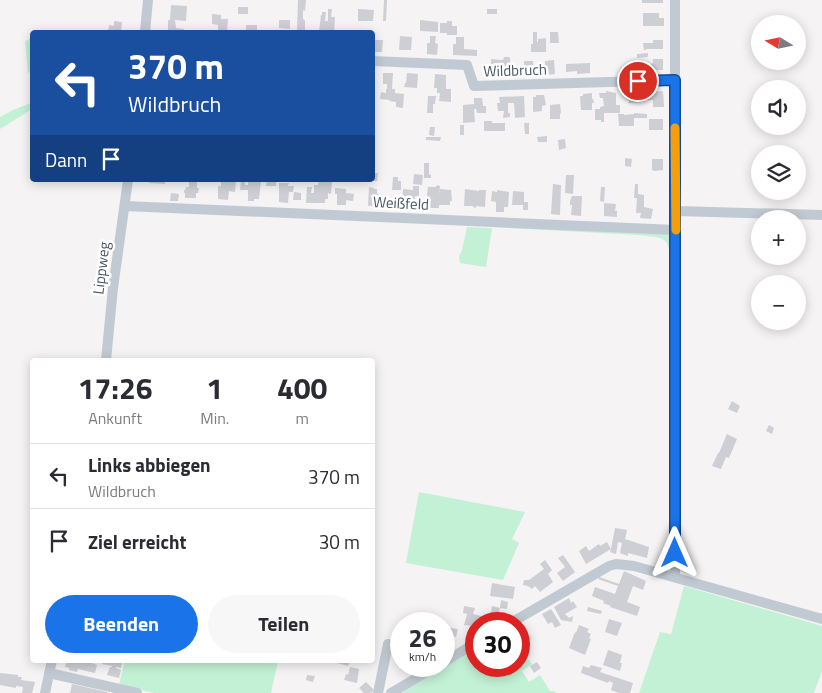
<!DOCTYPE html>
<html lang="de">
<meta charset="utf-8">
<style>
body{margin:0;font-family:"Titillium Web",sans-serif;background:#f7f7f7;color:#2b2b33;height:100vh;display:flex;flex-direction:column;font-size:19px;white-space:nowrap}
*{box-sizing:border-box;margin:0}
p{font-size:16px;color:#7c7c81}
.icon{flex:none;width:28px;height:28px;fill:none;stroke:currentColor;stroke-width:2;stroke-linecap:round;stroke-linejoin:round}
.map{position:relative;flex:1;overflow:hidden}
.sheet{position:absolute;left:30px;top:358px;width:345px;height:305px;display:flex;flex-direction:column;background:#fff;border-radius:5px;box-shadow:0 2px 12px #0003}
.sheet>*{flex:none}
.hud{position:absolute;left:30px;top:30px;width:345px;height:152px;border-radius:5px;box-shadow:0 2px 12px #0003;background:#1a4fa0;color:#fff;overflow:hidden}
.needle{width:32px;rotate:280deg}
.controls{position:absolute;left:751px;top:15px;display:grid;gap:10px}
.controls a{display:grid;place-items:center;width:55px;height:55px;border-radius:50%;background:#fff;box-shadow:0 2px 12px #0003;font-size:25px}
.speed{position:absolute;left:390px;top:612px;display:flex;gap:10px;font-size:25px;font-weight:700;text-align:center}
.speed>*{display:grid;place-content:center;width:65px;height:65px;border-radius:50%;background:#fff;box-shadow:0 2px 12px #0003;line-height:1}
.speed small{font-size:12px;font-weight:400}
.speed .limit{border:8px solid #d22;background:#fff;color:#111}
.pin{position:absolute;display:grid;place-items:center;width:42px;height:42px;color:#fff;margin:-21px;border:2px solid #fff;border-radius:50%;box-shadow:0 1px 5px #0007}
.me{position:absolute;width:55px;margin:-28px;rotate:0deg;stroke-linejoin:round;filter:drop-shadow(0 0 4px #0008)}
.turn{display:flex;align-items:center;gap:18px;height:105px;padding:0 15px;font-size:22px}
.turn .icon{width:65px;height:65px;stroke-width:2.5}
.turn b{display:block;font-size:35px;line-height:42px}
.then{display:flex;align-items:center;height:48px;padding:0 15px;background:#0003;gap:10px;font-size:19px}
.eta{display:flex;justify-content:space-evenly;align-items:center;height:85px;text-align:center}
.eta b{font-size:30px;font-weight:700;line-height:35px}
.primary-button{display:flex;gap:10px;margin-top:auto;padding:10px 15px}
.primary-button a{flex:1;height:58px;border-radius:30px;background:#1a73e8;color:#fff;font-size:20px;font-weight:700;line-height:58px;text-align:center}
.primary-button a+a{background:#f7f7f7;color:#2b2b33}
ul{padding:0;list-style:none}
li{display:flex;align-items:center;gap:15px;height:65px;padding:0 15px;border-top:1px solid #e1e1e2}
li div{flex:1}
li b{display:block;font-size:19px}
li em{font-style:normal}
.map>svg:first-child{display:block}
.green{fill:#c3f1d5}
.building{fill:#cdcfd5}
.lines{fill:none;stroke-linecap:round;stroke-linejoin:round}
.minor{stroke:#c1cad2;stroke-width:10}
.route-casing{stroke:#114b97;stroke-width:12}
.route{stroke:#1a73e8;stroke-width:9}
.slow{stroke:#f59e0b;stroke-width:9}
.labels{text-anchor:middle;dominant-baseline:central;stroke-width:5;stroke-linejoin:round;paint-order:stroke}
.street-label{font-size:15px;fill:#4a5661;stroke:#fff}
</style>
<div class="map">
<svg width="822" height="693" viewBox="0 0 822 693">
<rect width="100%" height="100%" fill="#f5f3f3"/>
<path class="green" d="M32,38V71L28,73L25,41Z
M31,103L32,109L0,129V117L13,110Z
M492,225L668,234L671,237V259C668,234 661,238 638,235L492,227Z
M467,227L492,228L486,267L460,263L459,257L462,250Z
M419,492L525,512L512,539L519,543L503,580L406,563Z
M684,586L822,626V671L814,693H639L660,632L671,634Z
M519,646L532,664L522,671L529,682L540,675L550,691H556L555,693H401L476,649V666H519Z
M125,660H275L278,661L271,693H154L119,685Z"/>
<path class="building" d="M298,0H306L305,11L303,10V19L305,20V32H297Z
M384,0H387L386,21H383Z
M642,0H663V3H642Z
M171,5L187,6L186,21L175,20L176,28L184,29V32H168V20H170Z
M238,7H248V14H238Z
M328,9H332L331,17H335L334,32H319L321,15H322V12H326L325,21H328Z
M358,9L374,10L373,21H358Z
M487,9H497V14H487Z
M643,13H659V18H664V26H643Z
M212,14L221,15V19H228L227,32H218V25L212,24Z
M279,20H290V29L279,28Z
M420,20L438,22V32L420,31Z
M114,21L122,22L121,32H108L109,25L114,26Z
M447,21H452V26H457V35H447V33H440V23H447Z
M246,25H257V32H246Z
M533,32H537V42H538V39L546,38V52H531V44H533Z
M550,32H558L559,43H550Z
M400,36L412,37L411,50H399Z
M430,36H436L435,43L438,44L437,55L427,54V43H430Z
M456,37H464V49L477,50V56L453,55V44H456Z
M372,40H383L382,52H372Z
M653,40H663V49H646V50H644L643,43H653Z
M648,53V57L637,58V54Z
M504,57H509L510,58L511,76H491V59L503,60Z
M653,59H663V70H643V65H651V64L653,63Z
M554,60L555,74L545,75V61Z
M524,61H533L534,75L524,76Z
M590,63V73L577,74V71L566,72V64Z
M383,73H393L392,89H395V93L404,94L403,108L396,107V102L389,101L390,100L380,99L381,92L386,93V89H387V84H383Z
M407,73L418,74L417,88L404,87L405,83H406Z
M435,74L446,75V89H451V102L439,101L440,93H437V88H434Z
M606,91L616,93V105H620V113H604V122H601V120H595V109H600V107L604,106L603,98H600L599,93H606Z
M663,91L664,107H653V100H644L643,94H648V92H653Z
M592,93V99H593L594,103H592V110H581L580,96H583V94Z
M628,93H642V102L629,103Z
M536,95H544L546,105L542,106V111L533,112V97H536Z
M428,96H436L435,104H433V113H427Z
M524,96L525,117L515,118L514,103H508V113H510V117L503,118L504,111H498L497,103H500L499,97Z
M474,98H482L483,106H486V113H477L476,109H474L475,122L463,123V105L474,104Z
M560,104L561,113L560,114V119H550V105Z
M634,113L647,114V118H634V126H619L618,114H624V115L634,114Z
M649,119H663V130H649Z
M484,121H492V123H505V131H484Z
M524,123H529V134H525Z
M460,125H464V135H460Z
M430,127H435L434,136L429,135Z
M547,136V142H538L537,137Z
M426,137H441L440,141L426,140Z
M565,139L566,148L559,150L558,140Z
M625,158L632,159L631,167L625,166Z
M652,159H663V170L654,171L652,170Z
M424,163H429V174L431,175V178H424Z
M372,173H378L377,181H372Z
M414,174L423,175L422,185L413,184Z
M566,175H574L573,194L565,193Z
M393,177H398V181H401V190H392Z
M149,180H165V184L149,183Z
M189,180H197V188H199L198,193H196V198H185V193H184V190H185L186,187H189Z
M221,180H236L235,192L229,191L228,200L218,199V186H221Z
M241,180H245V185H248V180H261L259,199H254V201H248V190H240Z
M267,180H276V186H266Z
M319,180L332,182L331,194L328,193V199H325V203H306L307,187H312L311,193H314V185H318Z
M279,183H289L288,186H294L293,192H289L288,203L279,202Z
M553,184L561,185L560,215L551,214Z
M635,184H638V194L644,195V207L653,209L651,219L640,218L641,213H636L637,198H634Z
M437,185L440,186L439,196L440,189L451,190L452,201H450V205H439V208H428L429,196H427L428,187H436Z
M413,186H419V196H415L414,207L405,206V205H402L403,189L413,190Z
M369,187L374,188V189H377V194H379V205L368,206Z
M601,187H605L604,202L600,201Z
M335,188L346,189V193L354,194L353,201L346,200V205H337V194H335Z
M465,189L479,191V190H486L485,207L476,206V208L473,207V206H464Z
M497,190L509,192L508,207H504V212H496V202L491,201L492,191L497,192Z
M513,191L524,192V202H528V210H523V205H512Z
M294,192L301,193V200H293Z
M171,193L179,194L178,201H170Z
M572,196H582L581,216L571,215L572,205H570V201Z
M604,203L616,204L615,211H617V217L604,216Z
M732,401L740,406L737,413L728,409Z
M769,425L774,428L772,434L766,431Z
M727,434L737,439L729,458L726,457L721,469L712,466L718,453H719Z
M615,528L627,530L625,539L649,547L647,558L628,553V556L620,553L622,543L618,542L616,554L610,552L611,549L586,564L579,551L586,546L589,551L599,544L600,546L607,542L611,549Z
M563,555L575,572L563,581L557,573L565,567L558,558Z
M545,560L552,570L548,574L553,582L540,592L535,586L532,589L528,586L523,585L524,580H529L544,569L540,564Z
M624,571L646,581L643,590L633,586L627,602L640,607L637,616L610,607L611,606L603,603L604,601L592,596L595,587L615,594L618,586L598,579L599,577L619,584Z
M492,583L515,587L513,599L490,596Z
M569,598L571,603L573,601L577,607L565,614L569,618L573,616L572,622L561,620L554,607Z
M501,600L508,602L507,609L500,608Z
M464,606L475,608L473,614L481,616L479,624H476V626L464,625L467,614L463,613Z
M492,606L500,608L498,616L491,615Z
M588,607L602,611L601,614L587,611Z
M551,609L561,625L555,628L552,622L548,624L542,614Z
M609,619L622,623L617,636L605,632Z
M579,625L589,629L587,632L591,634L589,638L591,639L585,655L569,648L575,632L576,633Z
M451,628L458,629L456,637L449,636L448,643L444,642V632L450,633Z
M608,650L622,655L620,663H622L620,671L603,665Z
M67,660H77L85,662L86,660H92V663L97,665L95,673L78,669L77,672L69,670V668L65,667Z
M103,660H118L117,662L122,663L121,668L116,667V668L121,670L119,678L107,675L110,667H112V666L102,664Z
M337,660L350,661L348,666L337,663Z
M537,662L541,668L534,673L530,666Z
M591,665L602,668L600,672L633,683L630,693H619L611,690L613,683L609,681L608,683L581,673L583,666L589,668Z
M350,667L359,669L357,683L344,680L346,674L348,675Z
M0,673L18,675V677H22L21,680L35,682L32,693H22L23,687L16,686V688L0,685Z
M307,675L315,676L313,682L306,680Z
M366,682L374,690L371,693H364L359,688Z
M72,684L107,692V693H70Z"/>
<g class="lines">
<path class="minor" d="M145,32L148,0
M372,61L467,65L474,86L675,80
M125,206L676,230
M676,211L822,215
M106,360L113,288L128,180
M675,577V0
M509,624L609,566L616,564L634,566L822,619
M444,662L476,643
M49,673L137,693
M45,693L52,660
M378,693L388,644
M391,693L437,666"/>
</g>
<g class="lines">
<g class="route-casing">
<path id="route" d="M638,81L675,80V553"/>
</g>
<use href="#route" class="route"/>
<path class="slow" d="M675,128L676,230"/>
</g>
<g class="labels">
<g class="street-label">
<text transform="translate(515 70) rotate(-2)">Wildbruch</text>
<text transform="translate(401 203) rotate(3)">Weißfeld</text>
<text transform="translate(101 268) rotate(-83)">Lippweg</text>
</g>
</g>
</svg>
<div class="controls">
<a><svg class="needle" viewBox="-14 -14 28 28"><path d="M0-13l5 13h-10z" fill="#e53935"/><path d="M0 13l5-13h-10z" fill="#7c7c81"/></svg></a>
<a><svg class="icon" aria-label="sound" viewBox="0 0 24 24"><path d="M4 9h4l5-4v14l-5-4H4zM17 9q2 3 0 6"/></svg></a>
<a><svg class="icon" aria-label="layers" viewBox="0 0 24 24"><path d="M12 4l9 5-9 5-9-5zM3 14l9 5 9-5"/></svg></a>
<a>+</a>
<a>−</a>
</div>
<div class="speed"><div>26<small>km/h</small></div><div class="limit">30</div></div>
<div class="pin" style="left:638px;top:81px;background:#d93025"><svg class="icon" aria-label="arrive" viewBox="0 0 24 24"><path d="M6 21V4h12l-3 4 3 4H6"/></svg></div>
<svg class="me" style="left:675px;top:553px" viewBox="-20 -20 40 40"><path d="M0-17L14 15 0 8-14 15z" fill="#1a73e8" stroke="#fff" stroke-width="4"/></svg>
<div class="hud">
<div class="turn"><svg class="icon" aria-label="left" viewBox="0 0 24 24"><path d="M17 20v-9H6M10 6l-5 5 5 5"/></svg><div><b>370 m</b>Wildbruch</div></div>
<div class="then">Dann<svg class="icon" aria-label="arrive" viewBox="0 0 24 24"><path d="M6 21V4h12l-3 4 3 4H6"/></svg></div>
</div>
<section class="sheet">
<div class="eta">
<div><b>17:26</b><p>Ankunft</p></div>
<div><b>1</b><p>Min.</p></div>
<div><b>400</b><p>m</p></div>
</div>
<ul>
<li><svg class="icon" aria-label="left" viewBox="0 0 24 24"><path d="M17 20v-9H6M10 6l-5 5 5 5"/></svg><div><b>Links abbiegen</b><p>Wildbruch</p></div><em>370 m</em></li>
<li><svg class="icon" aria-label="arrive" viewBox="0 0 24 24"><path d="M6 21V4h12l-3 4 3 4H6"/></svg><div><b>Ziel erreicht</b></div><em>30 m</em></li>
</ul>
<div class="primary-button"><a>Beenden</a><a>Teilen</a></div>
</section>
</div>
